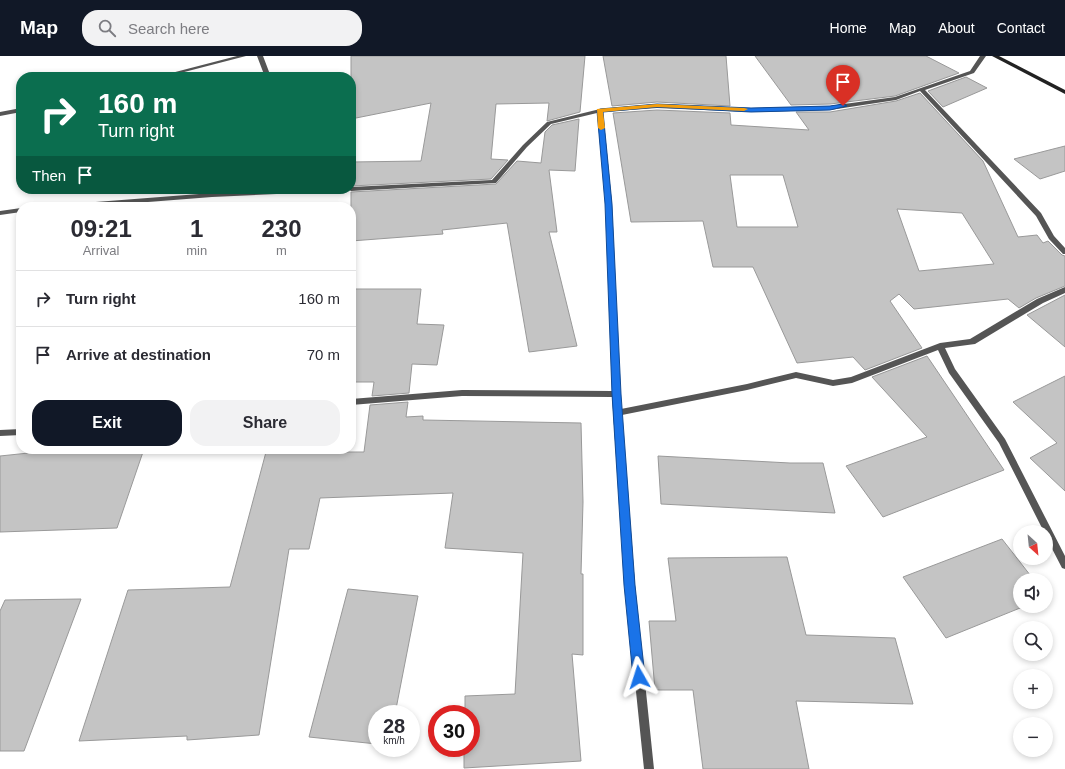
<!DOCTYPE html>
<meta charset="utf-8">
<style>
body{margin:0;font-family:Helvetica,sans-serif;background:#f2f2f3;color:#2b2b33;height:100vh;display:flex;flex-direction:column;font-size:15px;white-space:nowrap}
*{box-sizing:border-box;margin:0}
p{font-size:13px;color:#7c7c81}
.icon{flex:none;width:22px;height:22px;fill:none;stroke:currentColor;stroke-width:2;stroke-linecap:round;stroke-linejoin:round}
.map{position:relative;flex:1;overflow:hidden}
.details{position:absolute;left:16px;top:146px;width:340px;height:252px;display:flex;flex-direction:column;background:#fff;border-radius:16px;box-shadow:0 2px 6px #0003}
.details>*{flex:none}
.hud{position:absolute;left:16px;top:16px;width:340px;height:122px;border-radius:16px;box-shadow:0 2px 6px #0003;background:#0b6e4f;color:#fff;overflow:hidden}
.needle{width:26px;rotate:153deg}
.tools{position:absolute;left:1013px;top:469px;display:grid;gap:8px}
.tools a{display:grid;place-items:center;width:40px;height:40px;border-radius:50%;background:#fff;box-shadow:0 2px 6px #0003;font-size:20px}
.speed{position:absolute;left:368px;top:649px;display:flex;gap:8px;font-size:20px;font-weight:700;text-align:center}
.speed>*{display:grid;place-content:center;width:52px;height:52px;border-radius:50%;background:#fff;box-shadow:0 2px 6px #0003;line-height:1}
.speed small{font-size:10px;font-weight:400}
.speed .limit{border:6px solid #d22;background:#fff;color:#111}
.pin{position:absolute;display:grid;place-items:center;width:34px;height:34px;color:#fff;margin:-41px -17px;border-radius:50% 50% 50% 0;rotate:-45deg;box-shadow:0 0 4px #0007}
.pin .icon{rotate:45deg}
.me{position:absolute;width:44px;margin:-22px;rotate:354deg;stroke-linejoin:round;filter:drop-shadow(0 0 3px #0008)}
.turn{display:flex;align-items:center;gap:14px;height:84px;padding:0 16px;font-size:18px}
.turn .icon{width:52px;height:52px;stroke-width:2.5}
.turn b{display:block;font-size:28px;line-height:34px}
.then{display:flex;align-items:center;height:38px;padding:0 16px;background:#0003;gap:8px;font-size:15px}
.eta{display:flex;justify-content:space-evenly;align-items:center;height:68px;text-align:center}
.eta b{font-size:24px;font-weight:700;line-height:28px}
.action{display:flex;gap:8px;margin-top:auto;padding:8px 16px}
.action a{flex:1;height:46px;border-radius:16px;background:#111827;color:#fff;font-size:16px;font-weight:700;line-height:46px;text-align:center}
.action a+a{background:#f2f2f3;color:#2b2b33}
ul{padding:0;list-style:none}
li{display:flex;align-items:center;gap:12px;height:56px;padding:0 16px;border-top:1px solid #e1e1e2}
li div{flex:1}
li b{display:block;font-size:15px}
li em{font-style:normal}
header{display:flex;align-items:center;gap:24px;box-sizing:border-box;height:56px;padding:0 20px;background:#111827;color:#fff}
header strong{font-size:19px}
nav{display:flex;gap:22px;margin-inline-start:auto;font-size:14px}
.search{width:280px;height:36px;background:#f2f2f3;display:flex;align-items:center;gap:10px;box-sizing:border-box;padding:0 14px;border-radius:16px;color:#7c7c81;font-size:15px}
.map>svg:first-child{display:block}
.building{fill:#c4c4c4;stroke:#999;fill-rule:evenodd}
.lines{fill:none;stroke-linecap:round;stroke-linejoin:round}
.street{fill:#555;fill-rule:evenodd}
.secondary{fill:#222;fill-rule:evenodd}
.route{fill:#1a73e8;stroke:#114b97}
.slow{fill:#f59e0b}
</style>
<header>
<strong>Map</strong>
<div class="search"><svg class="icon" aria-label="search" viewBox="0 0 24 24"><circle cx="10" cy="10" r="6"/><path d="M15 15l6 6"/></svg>Search here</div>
<nav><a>Home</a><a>Map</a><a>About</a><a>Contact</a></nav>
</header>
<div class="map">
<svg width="1065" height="713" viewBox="0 0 1065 713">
<rect width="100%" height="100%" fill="#fff"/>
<path class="building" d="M351,0H585L580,56L547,65L549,47L496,48L491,103L508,104L491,123L351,130V106L421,105L431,47L351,63Z
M603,0H726L730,50L657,46L612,50Z
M755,0H926L959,17L895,40L830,48L791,49Z
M966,21L987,32L943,51L928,35Z
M920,37L983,105L1018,181L1037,179L1043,187L1048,185L1062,199L1065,200V230L1036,242L1019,252L1008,243L914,253L899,238L890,245L922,292L865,314L853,301L797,307L753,211H713L703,165L631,166L613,57L657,54L730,57L731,69L809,74L796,56H830L896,45ZM730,119H783L798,171H737ZM897,153L962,157L994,208L919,215Z
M579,63L575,115L549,114L557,176H549L577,290L529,296L507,167L442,174L443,178L351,185V136L496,128L517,105L541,107L545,76L552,69Z
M1065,90V115L1040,123L1014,103Z
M351,233H421L417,268L444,269L437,309L412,308L409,337L372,340L374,326H351Z
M1065,239V291L1027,259Z
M927,300L1004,414L883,461L846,410L927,381L872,321Z
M1065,320V435L1030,402L1057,387L1013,346Z
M408,346L406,361L423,360V364L581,367L583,446L581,518H583V599L572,598L581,705L464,712V692H471V658H465V640L515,638L523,497L445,492L453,437L320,442L309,493H289L259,679L187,684V680L79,685L128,534L230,531L266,396H364L370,349Z
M67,393H144L117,472L0,476V400Z
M658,400L790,407H823L835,457L661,448Z
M1002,483L1034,524H1020V550H1025L946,582L903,521Z
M787,501L806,579L895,582L913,648L796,645L809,713H703L693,634H655L649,565H676L668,502Z
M348,533L418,540L395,658H377V688L309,681Z
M81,543L24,695H0V555L5,544Z"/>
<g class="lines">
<path class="street" d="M237,0H246L165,21H156Z
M257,0H263L271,21H265Z
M980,0H986L974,17L925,34L1041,157L1054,180L1065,192V198H1063L1049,183L1036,160L920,35L896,44L830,54L751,56L657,52L603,56L612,148L621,353L747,328L796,316L833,324L851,321L940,287L970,283L1037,243L1065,231V237L1043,247L975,288L945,292L955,313L1005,383L1065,500V513L1062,512L1046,481V476H1044L999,387L949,317L938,294L852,327L833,330L796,322L747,334L622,359L635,529L654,713H644L625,529L612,341L462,340L351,349V343L462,334L612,335L606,148L597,57L551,68L527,91L496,127L351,135L348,133H351V131L492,124L523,89L547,66L600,53L657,48L751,52L830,50L895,41L970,15Z
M21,52V56L0,60V56Z
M300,133H347L344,135L212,141L84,151H54L57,149L212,137Z
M21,152V156L0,159V155Z
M21,373V379L0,380V374Z"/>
<path class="secondary" d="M992,0H999L1065,34V38Z"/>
</g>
<path class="route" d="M657,48L751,52L830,50L843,48L847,50L830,54L751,56L657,51L603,56L612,148L621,338L635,529L645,621L643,625L639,627L635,625L633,621L624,529L612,338L605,148L597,55L600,53Z"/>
<path class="slow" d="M657,48L744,52L748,53L744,55L657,51L603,56L605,72L601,74L598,72L597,53Z"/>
</svg>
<div class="tools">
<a><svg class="needle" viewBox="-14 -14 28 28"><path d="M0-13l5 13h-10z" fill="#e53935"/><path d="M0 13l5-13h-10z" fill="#7c7c81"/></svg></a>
<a><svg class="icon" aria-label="sound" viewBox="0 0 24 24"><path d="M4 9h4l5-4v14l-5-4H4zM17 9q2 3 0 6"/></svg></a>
<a><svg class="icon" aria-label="search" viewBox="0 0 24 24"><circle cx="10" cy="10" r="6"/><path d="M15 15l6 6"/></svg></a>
<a>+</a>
<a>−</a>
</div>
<div class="speed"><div>28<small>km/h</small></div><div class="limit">30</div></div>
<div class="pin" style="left:843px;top:50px;background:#d93025"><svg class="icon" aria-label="arrive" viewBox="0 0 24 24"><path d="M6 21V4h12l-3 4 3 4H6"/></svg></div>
<svg class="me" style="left:639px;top:621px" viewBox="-20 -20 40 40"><path d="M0-17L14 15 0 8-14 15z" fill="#1a73e8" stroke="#fff" stroke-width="4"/></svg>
<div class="hud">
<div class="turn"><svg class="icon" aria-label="right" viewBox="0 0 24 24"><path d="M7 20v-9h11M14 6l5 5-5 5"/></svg><div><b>160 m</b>Turn right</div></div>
<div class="then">Then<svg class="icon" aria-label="arrive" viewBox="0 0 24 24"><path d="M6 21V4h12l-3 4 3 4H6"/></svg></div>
</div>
<section class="details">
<div class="eta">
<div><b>09:21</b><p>Arrival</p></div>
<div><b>1</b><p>min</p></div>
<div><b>230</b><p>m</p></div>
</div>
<ul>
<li><svg class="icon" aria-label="right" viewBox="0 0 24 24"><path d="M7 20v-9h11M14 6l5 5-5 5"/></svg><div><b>Turn right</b></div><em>160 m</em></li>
<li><svg class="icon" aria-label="arrive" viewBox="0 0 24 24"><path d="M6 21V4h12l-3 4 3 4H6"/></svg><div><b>Arrive at destination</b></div><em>70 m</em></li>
</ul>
<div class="action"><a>Exit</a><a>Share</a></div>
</section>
</div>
